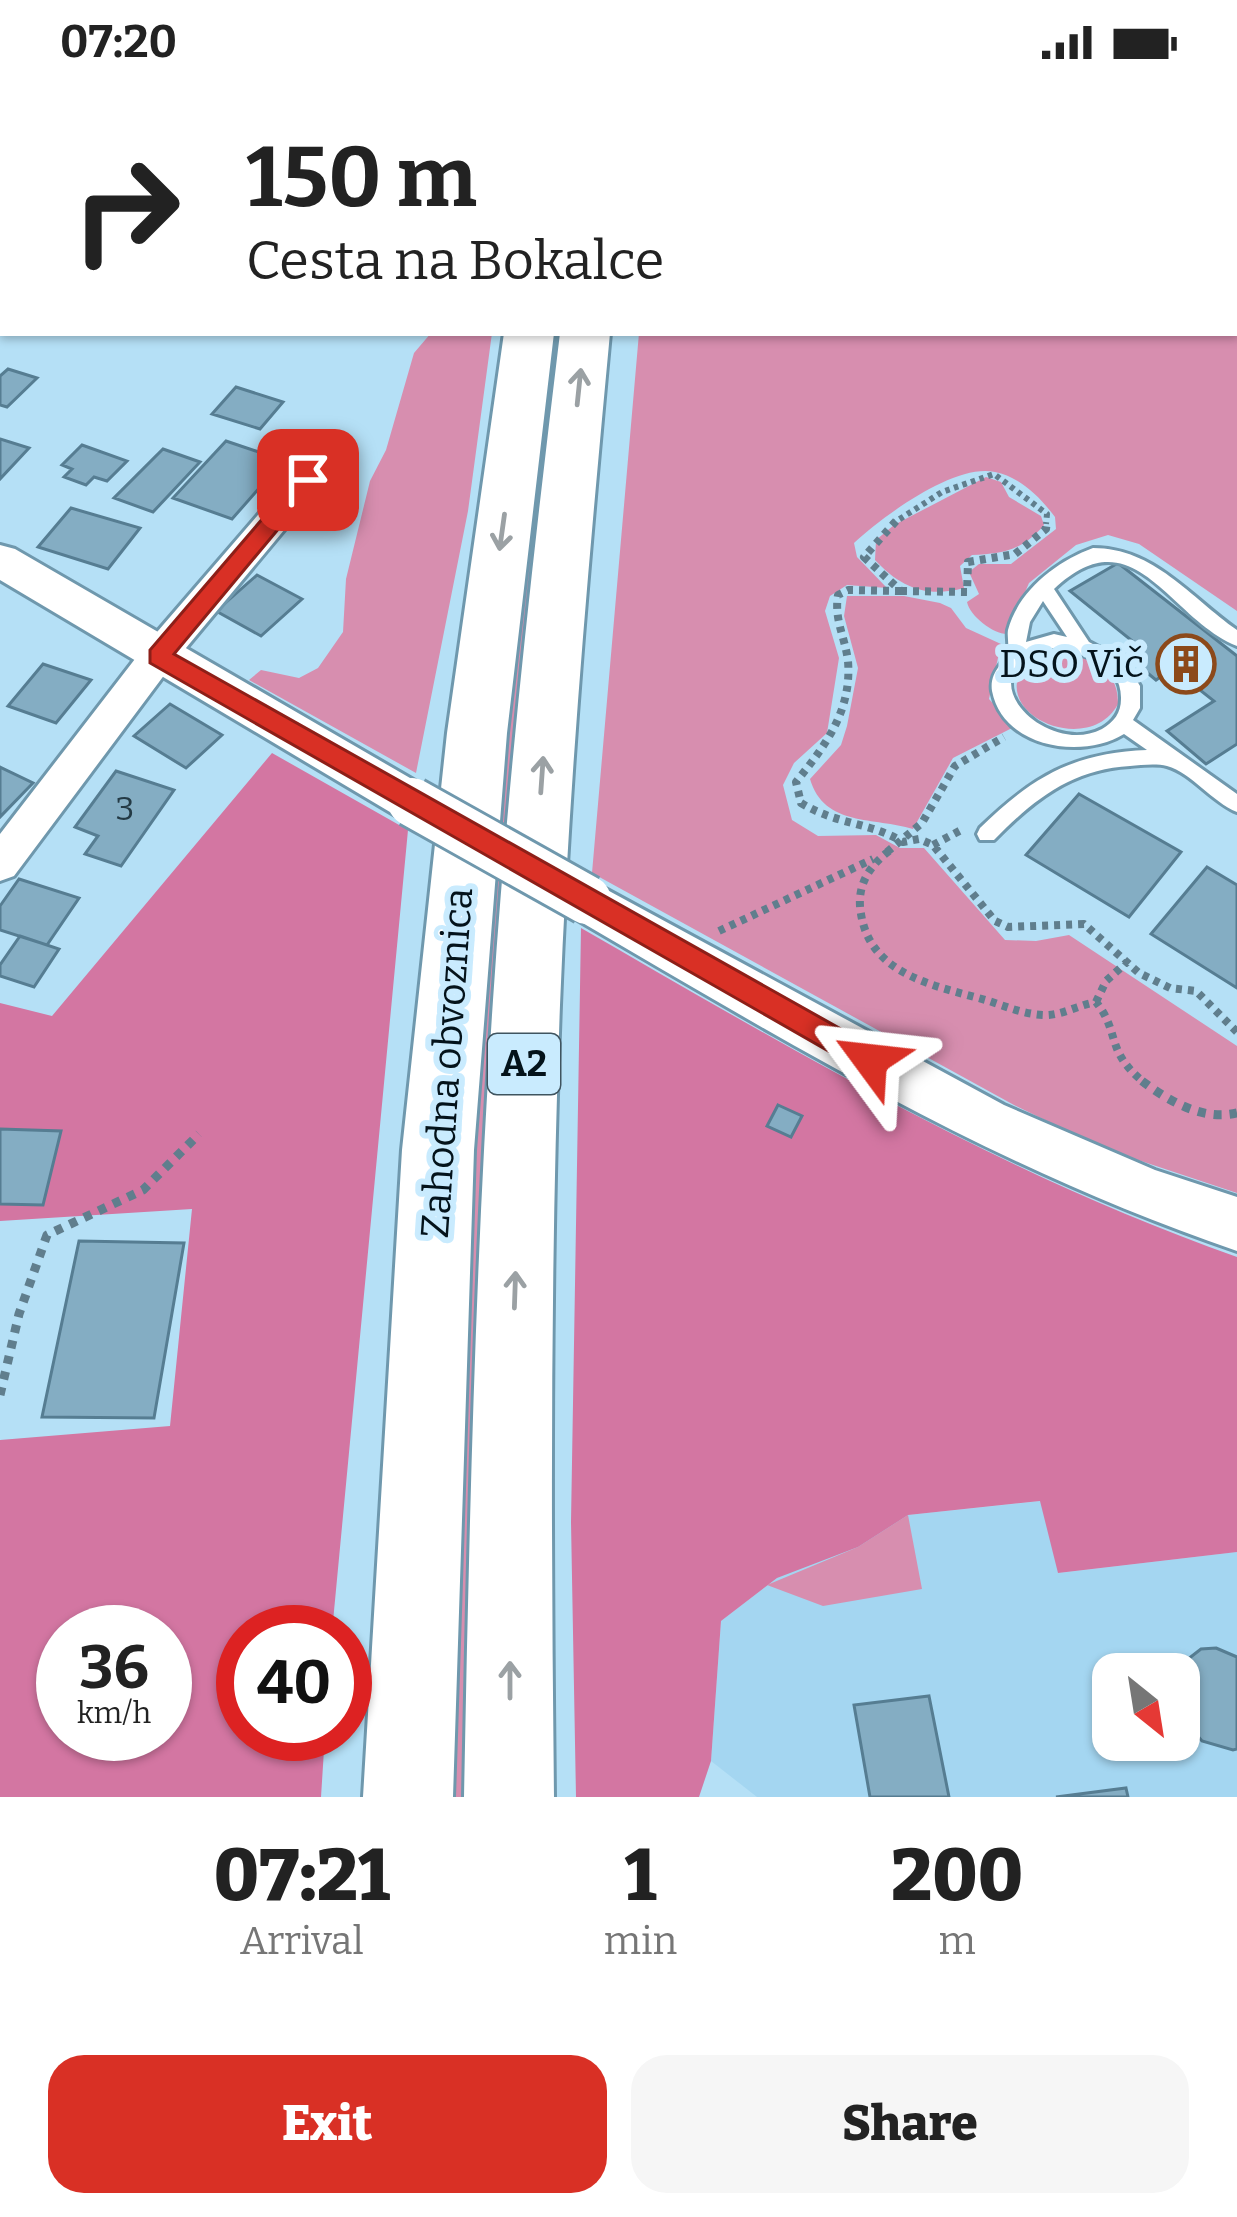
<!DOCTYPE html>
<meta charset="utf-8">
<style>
body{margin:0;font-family:Bitter,serif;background:#f6f6f6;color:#222;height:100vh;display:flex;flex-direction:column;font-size:45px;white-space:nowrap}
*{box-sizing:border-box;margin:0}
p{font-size:39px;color:#767676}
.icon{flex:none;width:66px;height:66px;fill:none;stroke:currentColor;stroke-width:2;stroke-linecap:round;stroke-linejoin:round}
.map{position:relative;height:1713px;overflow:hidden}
.drawer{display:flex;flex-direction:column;background:#fff;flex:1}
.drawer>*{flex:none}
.guide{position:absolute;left:0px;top:0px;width:1239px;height:252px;box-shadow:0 3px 9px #0004;background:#fff;color:#222;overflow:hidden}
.needle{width:78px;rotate:150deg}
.fabs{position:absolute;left:1092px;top:1569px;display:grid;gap:24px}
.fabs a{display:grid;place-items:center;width:108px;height:108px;border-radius:24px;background:#fff;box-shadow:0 3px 9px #0004;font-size:60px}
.speed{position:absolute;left:36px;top:1521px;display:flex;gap:24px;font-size:60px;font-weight:700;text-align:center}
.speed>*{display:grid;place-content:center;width:156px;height:156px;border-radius:50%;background:#fff;box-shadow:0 3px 9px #0004;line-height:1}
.speed small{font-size:30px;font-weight:400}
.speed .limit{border:18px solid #d22;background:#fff;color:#111}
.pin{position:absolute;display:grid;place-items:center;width:102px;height:102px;color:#fff;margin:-51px;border-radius:24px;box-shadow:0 6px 18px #0006}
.me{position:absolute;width:132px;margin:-66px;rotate:300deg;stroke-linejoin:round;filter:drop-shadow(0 0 9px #0008)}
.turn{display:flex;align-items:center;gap:42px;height:252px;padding:0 48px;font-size:54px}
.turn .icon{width:156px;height:156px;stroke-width:2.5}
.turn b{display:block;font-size:84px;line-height:102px}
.eta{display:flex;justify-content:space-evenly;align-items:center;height:204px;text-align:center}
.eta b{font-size:72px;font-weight:800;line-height:84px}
.cta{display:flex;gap:24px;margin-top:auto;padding:24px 48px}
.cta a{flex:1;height:138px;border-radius:36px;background:#d93025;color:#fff;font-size:48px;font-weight:800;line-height:138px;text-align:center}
.cta a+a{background:#f6f6f6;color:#222}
.status{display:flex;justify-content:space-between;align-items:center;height:84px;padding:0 60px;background:#fff;direction:ltr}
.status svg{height:33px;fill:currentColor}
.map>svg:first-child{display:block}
.built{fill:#a4d6f1;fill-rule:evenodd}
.green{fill:#d78eaf}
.forest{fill:#d376a2;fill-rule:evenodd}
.building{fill:#84adc3;stroke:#567d92;stroke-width:3}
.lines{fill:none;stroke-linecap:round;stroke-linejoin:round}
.service-casing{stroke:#6f98ad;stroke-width:6}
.minor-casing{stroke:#6f98ad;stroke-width:6}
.tertiary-casing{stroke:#6f98ad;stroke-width:6}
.motorway-casing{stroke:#6f98ad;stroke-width:6}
.path-far2{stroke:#607e8d;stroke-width:6;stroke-dasharray:4.5 4.5;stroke-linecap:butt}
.path-far1{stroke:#607e8d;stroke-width:8;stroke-dasharray:6 6;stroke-linecap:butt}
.path{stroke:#607e8d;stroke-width:9;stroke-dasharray:8 8;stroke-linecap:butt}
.service{fill:#fff;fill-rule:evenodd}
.minor{fill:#fff;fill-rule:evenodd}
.tertiary{fill:#fff;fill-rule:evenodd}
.motorway{fill:#fff;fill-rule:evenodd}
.tertiary-bridge-casing{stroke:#6f98ad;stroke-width:54;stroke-linecap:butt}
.tertiary-bridge{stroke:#fff;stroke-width:48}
.oneway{stroke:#9ba1a4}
.route{fill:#d93025;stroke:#8d1f18;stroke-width:3}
.labels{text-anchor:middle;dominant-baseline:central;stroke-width:12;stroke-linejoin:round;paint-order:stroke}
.number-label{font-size:33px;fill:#243a45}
.shield{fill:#c9ebfe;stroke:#3f545f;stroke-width:3}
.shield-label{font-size:36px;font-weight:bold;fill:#04131b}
.poi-label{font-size:39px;fill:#04131b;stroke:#c9ebfe;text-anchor:end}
.street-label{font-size:39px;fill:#04131b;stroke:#c9ebfe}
</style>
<div class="status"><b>07:20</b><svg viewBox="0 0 49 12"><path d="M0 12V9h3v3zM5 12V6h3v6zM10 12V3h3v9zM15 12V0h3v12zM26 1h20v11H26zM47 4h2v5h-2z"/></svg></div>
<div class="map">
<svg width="1237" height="1713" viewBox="0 0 1237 1713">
<rect width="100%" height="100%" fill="#b5e0f6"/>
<path class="built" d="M1041,1417L1059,1489L1237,1468V1713H757L711,1677L721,1537L777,1494L908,1431ZM1113,1590H1179V1656H1113Z"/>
<path class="green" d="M1237,216V527L1139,460L1108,451L1076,461L1029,499L1007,550C993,550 970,532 967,518L979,510L969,488L979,480H1011L1056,445L1055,433C1040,413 1020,393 995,388C955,379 883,432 854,459L857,473L887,504L847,501L830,512L825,527L839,574L827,649L794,679L783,701L792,736L818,752L876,751L900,764H924L1005,856L1036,857L1069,851L1237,962V1109L1105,1065L1014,1021L592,789L639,249H1236Z
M431,249H492L468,427L416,689L249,596L261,586L299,594L318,584L343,548L346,495L370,397L386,366L414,269Z
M548,249H563L511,746L494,737Z
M986,393L1001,398L1009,413L1041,432L1044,441C1023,466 1003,470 972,471L960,482L964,504C927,514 901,504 875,476L876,456L894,441Z
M847,512H904L940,519L951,524L966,544L1001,560L989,615L1014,643L953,674L913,745C875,733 824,743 810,695L841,661L847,642L858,584L844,532Z
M1056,568C1087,571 1119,583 1118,620C1090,674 985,631 1026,578Z
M491,790L508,799L473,1713H445L457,1235Z
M908,1431L922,1505L823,1522L767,1501L858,1463Z"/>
<path class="forest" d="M272,669L408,746L332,1548H243V1650H325L321,1713H0V1356L170,1342L192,1125L0,1137V919L52,932ZM63,1548H165V1650H63Z
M581,844C794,967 1004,1091 1237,1173V1468L1058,1489L1040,1417L908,1431L858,1463L777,1494L721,1537L711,1677L699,1713H576L571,1438Z"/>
<path class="building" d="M8,285L37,294L7,323L0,321V292Z
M236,303L283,318L260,345L212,330Z
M0,355L29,364L0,395Z
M226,357L306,384L285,409L262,401L232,435L173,414Z
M82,361L127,377L107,397L94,393L86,401L64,393L72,385L62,381Z
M163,365L200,378L153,428L114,414Z
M71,424L140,444L108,485L38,463Z
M1118,479L1237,572V660L1206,680L1167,647L1214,617L1181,591L1177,594L1169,587L1156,596L1127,572L1141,564L1070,507Z
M257,491L302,515L261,552L216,527Z
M43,580L91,596L56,639L8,622Z
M170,620L222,651L186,684L134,652Z
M0,683L33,699L0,733Z
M116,687L174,706L121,782L85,770L98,752L75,743Z
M1079,710L1181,768L1129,833L1026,771Z
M1207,783L1237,801V904L1151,850Z
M19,795L79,814L47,861L0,846V822Z
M20,852L59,865L34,903L0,892V881Z
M778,1021L802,1032L791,1053L767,1042Z
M0,1045L61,1047L43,1121L0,1120Z
M79,1157L184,1159L154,1334L42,1333Z
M1216,1564L1237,1573V1665L1233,1666L1202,1657L1179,1630V1582L1201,1565Z
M929,1612L949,1713H870L854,1621Z
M1126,1704L1128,1713H1056Z"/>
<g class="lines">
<g class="service-casing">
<path id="service" d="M1093,464C1154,464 1190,513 1237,546V562C1168,534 1134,429 1054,505L1089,558L1125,577L1140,602V624L1133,636L1237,710V728C1212,718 1192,689 1167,682C1156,679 1141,681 1130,682C1072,685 1033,716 994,756H980L977,750L980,744C1032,693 1073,669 1147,666L1124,650C1082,676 1003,664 992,607C989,587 1005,580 1008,565C1009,559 1007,552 1008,546C1018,507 1057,477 1093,464ZM1043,517L1067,553L1054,550L1026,558L1030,538ZM1054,564C1083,570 1122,578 1121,615C1121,629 1114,638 1102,645C1045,675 958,585 1054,564Z"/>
</g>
<g class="minor-casing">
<path id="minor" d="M153,0H181V3H153Z
M403,0H431L401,3Z
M0,171H3V189H0Z
M307,384L319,388L324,396L319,404L171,582L14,792L0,797V750L145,562L295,388Z"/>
</g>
<g class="tertiary-casing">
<path id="tertiary" d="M0,461L15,465L429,705L436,718L429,731L412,737L395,731L0,496Z
M587,795L1004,1021L1155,1086L1237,1113V1167C991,1083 792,961 569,831L562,816L569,801Z"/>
</g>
<g class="motorway-casing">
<path id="motorway" d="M536,0H578V3H536Z
M584,0H626V3H584Z
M504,249H554L507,649L474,1066L453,1713H363L402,1066L447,649Z
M560,249H610C589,473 569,696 560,921C550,1185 551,1449 554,1713H464C469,1447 475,1181 493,916C508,693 533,471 560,249Z"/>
</g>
<path class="path-far2" d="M892,440L942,408L994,390L1047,430L1046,440"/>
<path class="path-far1" d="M896,437L864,473L901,507
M901,507L967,508L968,478L1015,470L1046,445L1047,437
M901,507L848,506L838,511C834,536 845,553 848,577C852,627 825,662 796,698L801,719C837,741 870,738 903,758L919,755L933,761L995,837L1008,843L1084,840L1139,889L1170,904L1196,907L1237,948
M933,761L963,745
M889,767C868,783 856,803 861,830C871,893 938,902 989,917C1007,923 1024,930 1043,931C1061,932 1078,921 1096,918C1121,949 1104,967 1146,1000
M887,768L922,739L955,682L1004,653
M719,847L873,775
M1096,918L1106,897L1127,878"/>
<path class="path" d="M1142,997C1169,1017 1202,1037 1237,1029
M0,1311L19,1230L47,1151L143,1106L199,1050"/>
<use href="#service" class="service"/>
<use href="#minor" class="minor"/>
<use href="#tertiary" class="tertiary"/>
<use href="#motorway" class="motorway"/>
<g class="tertiary-bridge-casing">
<path id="tertiary-bridge" d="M412,718L587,816"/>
</g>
<use href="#tertiary-bridge" class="tertiary-bridge"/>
</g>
<defs><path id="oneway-shaft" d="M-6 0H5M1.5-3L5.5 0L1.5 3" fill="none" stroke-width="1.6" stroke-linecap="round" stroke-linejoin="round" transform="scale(3)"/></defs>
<g class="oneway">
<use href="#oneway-shaft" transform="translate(579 303) rotate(-84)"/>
<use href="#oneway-shaft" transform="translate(502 448) rotate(98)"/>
<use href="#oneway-shaft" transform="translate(542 691) rotate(-86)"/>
<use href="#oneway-shaft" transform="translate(515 1206) rotate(-88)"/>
<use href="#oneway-shaft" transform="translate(510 1596) rotate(-90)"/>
</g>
<path class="route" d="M308,388L315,391V401L174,570L880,967L884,976L880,985L870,988L860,985L150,579V566L300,391Z"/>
<defs>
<g id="building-ring" transform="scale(3)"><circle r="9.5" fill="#c9ebfe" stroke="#8c491a" stroke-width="1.5"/><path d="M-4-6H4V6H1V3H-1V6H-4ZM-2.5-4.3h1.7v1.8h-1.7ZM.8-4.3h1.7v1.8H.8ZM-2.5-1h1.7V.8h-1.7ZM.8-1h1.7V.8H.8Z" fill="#8c491a"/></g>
</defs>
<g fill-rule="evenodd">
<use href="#building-ring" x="1186" y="580"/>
</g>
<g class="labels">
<g class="number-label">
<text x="125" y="725">3</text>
</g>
<rect class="shield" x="488" y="950" width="72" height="60" rx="9"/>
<g class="shield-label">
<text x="524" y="980">A2</text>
</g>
<g class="poi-label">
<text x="1144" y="580">DSO Vič</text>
</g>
<g class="street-label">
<text transform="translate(447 979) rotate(-86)">Zahodna obvoznica</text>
</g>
</g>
</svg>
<div class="fabs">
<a><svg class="needle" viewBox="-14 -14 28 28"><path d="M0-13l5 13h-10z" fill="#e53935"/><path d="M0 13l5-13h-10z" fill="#767676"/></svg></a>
</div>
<div class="speed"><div>36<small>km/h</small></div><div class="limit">40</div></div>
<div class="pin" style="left:308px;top:396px;background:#d93025"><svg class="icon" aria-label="arrive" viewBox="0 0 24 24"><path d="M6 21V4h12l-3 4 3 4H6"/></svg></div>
<svg class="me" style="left:870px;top:976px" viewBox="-20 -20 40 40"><path d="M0-17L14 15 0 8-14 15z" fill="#d93025" stroke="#fff" stroke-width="4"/></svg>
<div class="guide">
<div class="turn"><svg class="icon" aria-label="right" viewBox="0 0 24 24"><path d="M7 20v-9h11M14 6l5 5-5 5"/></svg><div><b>150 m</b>Cesta na Bokalce</div></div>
</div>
</div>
<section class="drawer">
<div class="eta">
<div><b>07:21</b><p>Arrival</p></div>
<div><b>1</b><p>min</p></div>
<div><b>200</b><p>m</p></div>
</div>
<div class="cta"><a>Exit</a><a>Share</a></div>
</section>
